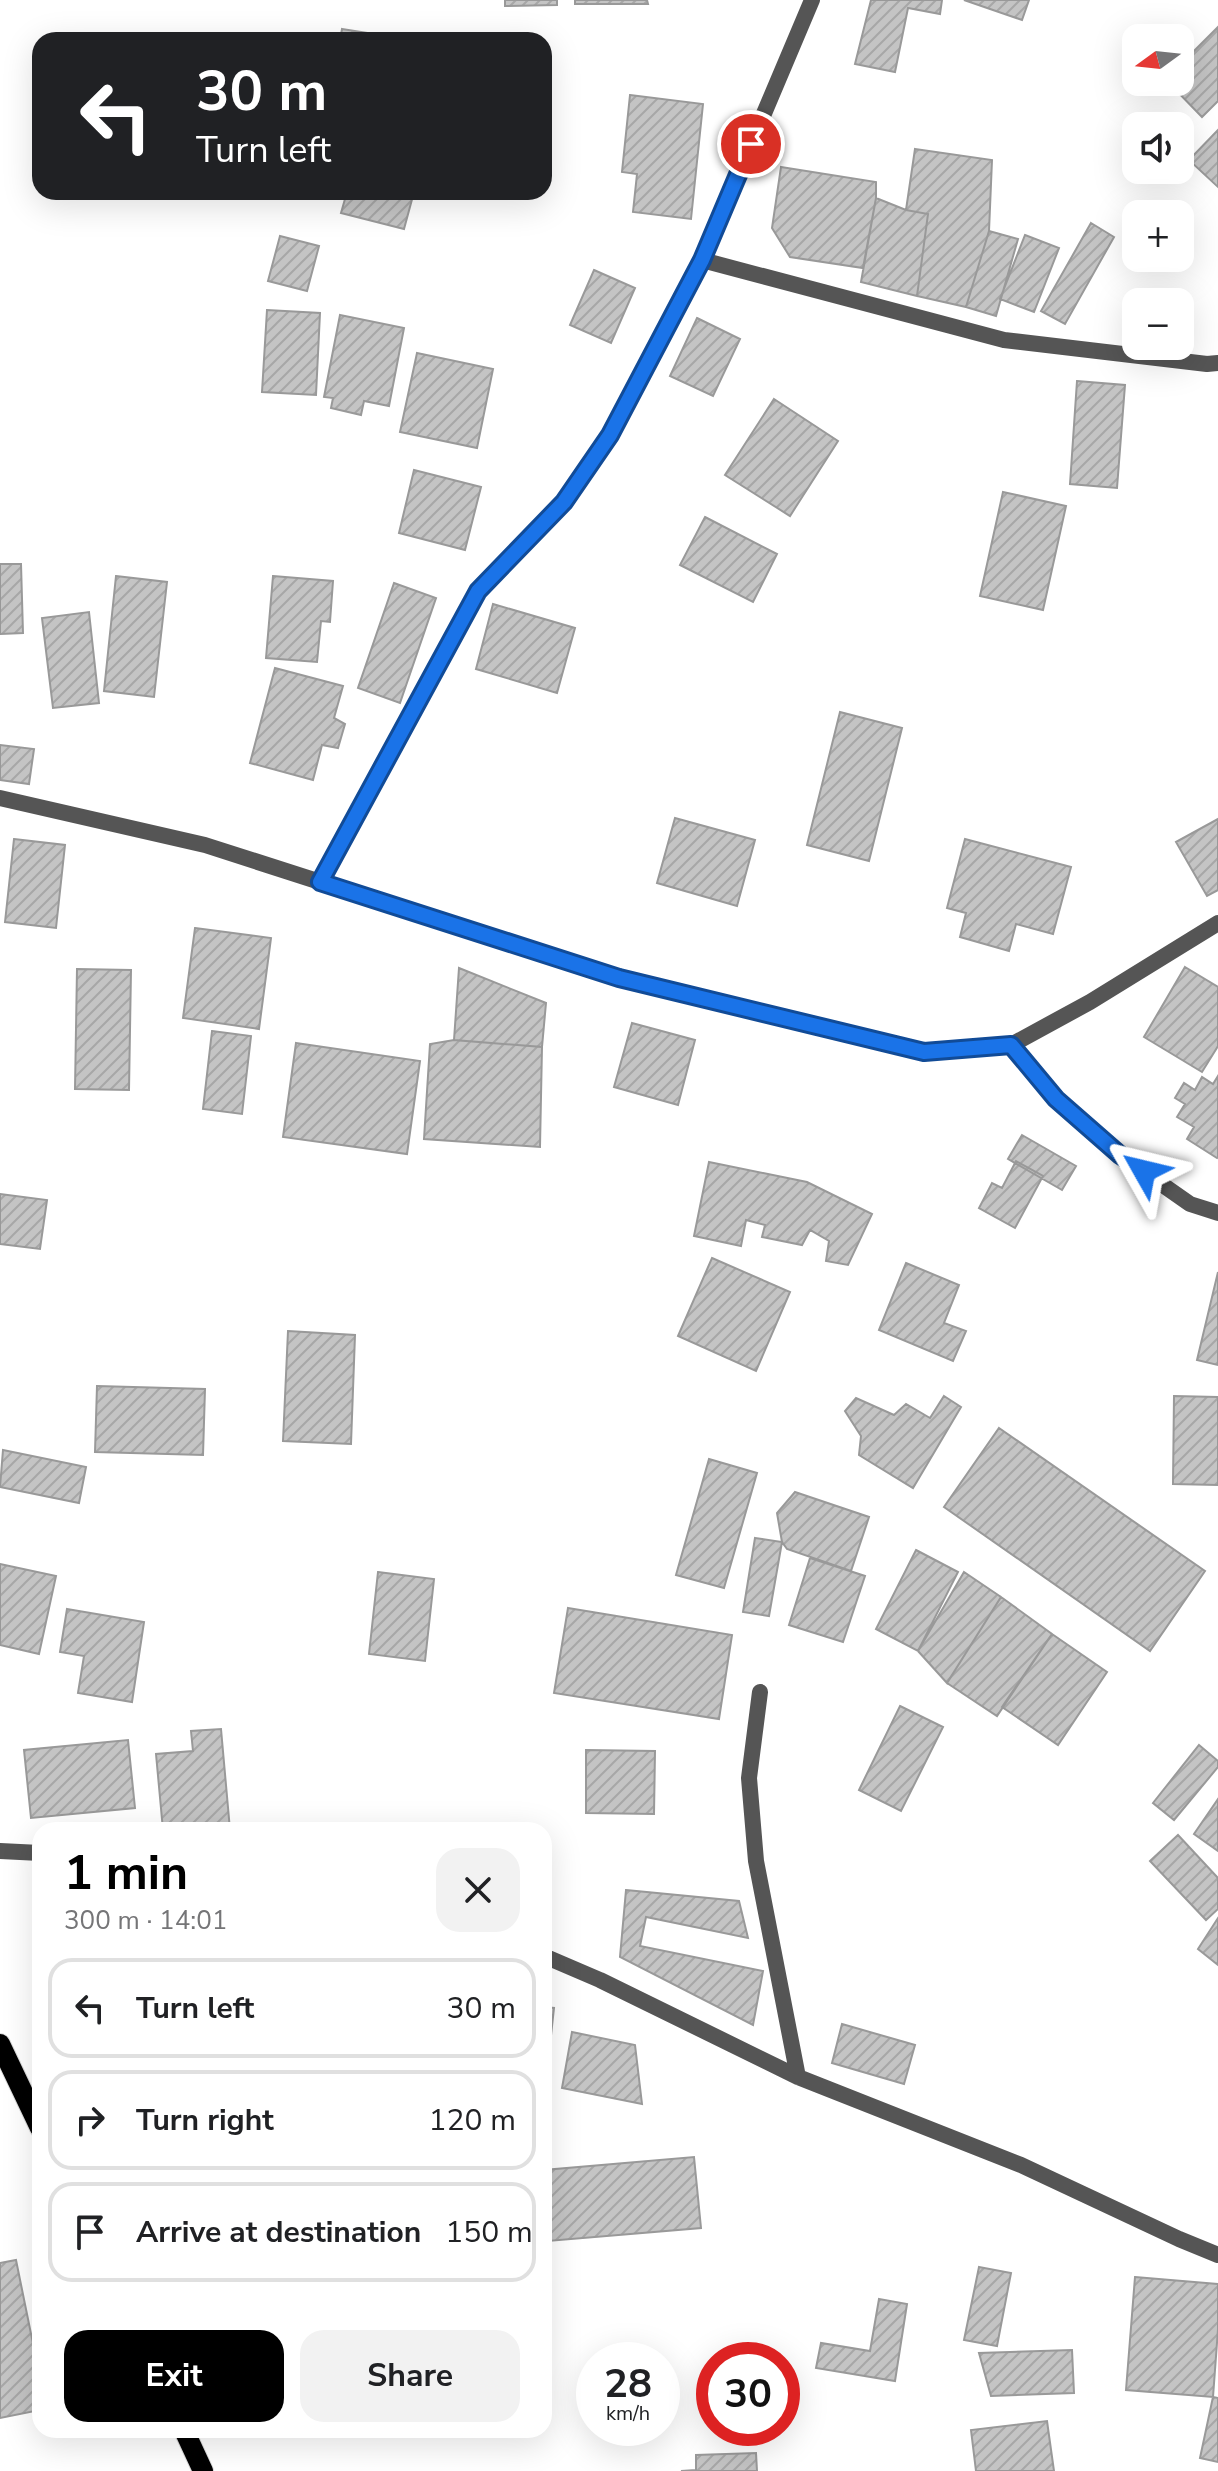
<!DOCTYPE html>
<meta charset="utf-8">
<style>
body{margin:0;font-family:"Nunito Sans",sans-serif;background:#f2f2f2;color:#202124;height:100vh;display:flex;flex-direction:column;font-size:30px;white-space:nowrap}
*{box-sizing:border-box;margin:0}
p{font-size:26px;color:#757577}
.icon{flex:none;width:44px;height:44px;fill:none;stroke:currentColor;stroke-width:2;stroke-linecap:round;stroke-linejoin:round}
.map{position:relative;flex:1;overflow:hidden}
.drawer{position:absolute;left:32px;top:1822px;width:520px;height:616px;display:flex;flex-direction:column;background:#fff;border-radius:24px;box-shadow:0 8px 32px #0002}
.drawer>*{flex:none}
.hud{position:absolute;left:32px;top:32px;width:520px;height:168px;border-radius:24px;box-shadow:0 8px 32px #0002;background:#202124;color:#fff;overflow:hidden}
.needle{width:52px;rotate:255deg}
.buttons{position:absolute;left:1122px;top:24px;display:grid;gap:16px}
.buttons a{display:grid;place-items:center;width:72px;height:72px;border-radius:16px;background:#fff;box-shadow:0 8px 32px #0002;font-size:40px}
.speed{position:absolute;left:576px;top:2342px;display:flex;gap:16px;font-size:40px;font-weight:700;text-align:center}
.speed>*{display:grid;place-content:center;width:104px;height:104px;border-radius:50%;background:#fff;box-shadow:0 8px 32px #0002;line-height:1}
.speed small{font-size:20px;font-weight:400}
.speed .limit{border:12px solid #d22;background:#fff;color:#111}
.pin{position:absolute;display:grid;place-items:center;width:68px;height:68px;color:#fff;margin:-34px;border:4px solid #fff;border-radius:50%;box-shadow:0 2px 8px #0007}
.me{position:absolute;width:88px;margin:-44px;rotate:307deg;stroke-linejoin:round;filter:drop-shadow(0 0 6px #0008)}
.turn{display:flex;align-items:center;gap:28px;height:168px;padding:0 32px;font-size:36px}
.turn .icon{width:104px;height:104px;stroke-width:2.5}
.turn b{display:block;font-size:56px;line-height:68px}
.round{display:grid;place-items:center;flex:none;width:84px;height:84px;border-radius:24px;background:#f2f2f2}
.summary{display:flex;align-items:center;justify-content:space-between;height:136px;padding:0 32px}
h1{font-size:48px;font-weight:700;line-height:60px;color:#000}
.button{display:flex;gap:16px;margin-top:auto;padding:16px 32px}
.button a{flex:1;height:92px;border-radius:24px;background:#000;color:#fff;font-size:32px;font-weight:700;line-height:92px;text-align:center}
.button a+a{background:#f2f2f2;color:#202124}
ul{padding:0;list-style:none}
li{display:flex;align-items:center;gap:24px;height:100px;margin:0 16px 12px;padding:0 16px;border:4px solid #e0e0e0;border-radius:24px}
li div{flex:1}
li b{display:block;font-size:30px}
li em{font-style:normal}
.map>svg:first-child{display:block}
.building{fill:url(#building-hatch);stroke:#999;stroke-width:2}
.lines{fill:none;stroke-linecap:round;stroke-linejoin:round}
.primary-casing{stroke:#dbdbdb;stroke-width:22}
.street{stroke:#555;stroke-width:16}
.primary{stroke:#000;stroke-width:20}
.route-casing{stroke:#114b97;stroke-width:20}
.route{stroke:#1a73e8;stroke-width:14}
</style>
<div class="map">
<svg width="1218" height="2471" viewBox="0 0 1218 2471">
<defs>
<pattern id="building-hatch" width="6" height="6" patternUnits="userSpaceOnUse" patternTransform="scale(2)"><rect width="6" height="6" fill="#c4c4c4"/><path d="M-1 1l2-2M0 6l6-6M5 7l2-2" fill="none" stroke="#a7a7a7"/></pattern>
</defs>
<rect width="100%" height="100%" fill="#fff"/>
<path class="building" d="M505,0H557V5L505,6Z
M575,0H647L648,4H575Z
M871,0H942L940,14L908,8L895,72L855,64Z
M964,0H1029L1022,20Z
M1218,27V101L1202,117L1168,82H1180V65Z
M342,29L400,38V40H340Z
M630,95L703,104L691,219L633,212L637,174L622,172Z
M1218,130V187L1189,160Z
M915,149L992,160L989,231L966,307L917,296L928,214L906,210Z
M781,167L876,182V198L863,268L790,257L772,228Z
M347,192H414L404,229L341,213Z
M876,198L906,210L928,214L917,296L861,282Z
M1091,223L1114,237L1065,324L1041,311Z
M989,231L1018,239L996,316L966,307Z
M1025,235L1059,248L1034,312L1000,299Z
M280,236L319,246L307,291L268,281Z
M594,270L635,288L611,343L570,325Z
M267,310L320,313L316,395L262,392Z
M340,315L404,328L389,406L364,401L361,415L331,408L333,398L324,397Z
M697,318L740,339L713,396L670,376Z
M417,353L493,369L477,448L400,432Z
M1077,381L1125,385L1117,488L1070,484Z
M774,399L838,441L790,516L725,475Z
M414,470L481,487L465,550L399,533Z
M1003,492L1066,506L1043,610L980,596Z
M705,517L777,554L753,602L680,565Z
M0,564H21L23,633L0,634Z
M116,576L167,582L154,697L104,691Z
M273,576L333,581L330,622L321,621L317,662L266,658Z
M394,583L436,598L400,703L358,688Z
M493,604L575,628L557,693L476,669Z
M89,612L99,703L53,708L42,618Z
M275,668L343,686L334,718L345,724L338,748L322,745L313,780L250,763Z
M840,712L902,728L869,861L807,845Z
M0,745L34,749L29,784L0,780Z
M675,818L755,840L737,906L657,883Z
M1218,819V890L1207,896L1176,842Z
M14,839L65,845L56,928L5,922Z
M965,839L1071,867L1053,934L1016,924L1009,951L960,937L966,913L947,908Z
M195,928L271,938L259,1029L183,1018Z
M1185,967L1218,987V1046L1202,1072L1144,1037Z
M459,968L546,1003L542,1047L454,1040Z
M77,969L131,970L129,1090L75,1089Z
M632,1023L695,1040L678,1105L614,1087Z
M212,1031L251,1036L242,1114L203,1109Z
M454,1040L542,1047L540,1147L424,1139L430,1044Z
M296,1043L420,1061L407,1154L283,1137Z
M1218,1076V1157L1217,1158L1187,1139L1194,1127L1177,1117L1185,1104L1175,1098L1184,1083L1195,1090L1202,1077L1213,1084Z
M1022,1135L1076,1166L1062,1190L1008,1159Z
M1016,1161L1043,1176L1015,1228L979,1208L992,1183L1002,1188Z
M709,1162L807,1182L872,1214L848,1265L826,1261L829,1241L810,1230L802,1245L762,1237L765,1225L746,1220L741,1246L694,1236Z
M0,1194L47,1200L40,1249L0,1244Z
M712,1258L790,1292L756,1371L678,1336Z
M906,1263L959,1285L944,1323L966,1331L953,1361L879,1330Z
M1218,1272V1365L1197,1360Z
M288,1331L355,1335L351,1444L283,1441Z
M97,1386L205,1389L203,1455L95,1452Z
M944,1396L961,1407L913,1488L859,1455L861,1436L845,1411L856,1398L894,1415L906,1404L930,1418Z
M1174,1396L1218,1397V1485L1173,1484Z
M999,1428L1205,1571L1150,1651L944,1507Z
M3,1450L86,1467L79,1503L0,1487Z
M709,1459L757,1473L724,1588L676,1575Z
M795,1492L869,1517L851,1571L787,1549L782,1542L777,1513Z
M755,1538L782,1542L769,1616L743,1612Z
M916,1550L958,1572L918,1651L876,1629Z
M810,1558L865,1576L843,1642L789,1625Z
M0,1564L56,1576L39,1654L0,1645Z
M378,1572L434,1579L425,1661L369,1654Z
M964,1572L1001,1597L947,1683L918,1651Z
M1001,1597L1052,1634L997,1716L947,1683Z
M568,1608L732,1635L719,1719L554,1693Z
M67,1609L144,1622L132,1702L78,1693L84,1656L60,1652Z
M1052,1634L1107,1672L1058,1745L1002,1707Z
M900,1706L943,1727L901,1811L859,1790Z
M221,1729L230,1830H163L156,1754L193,1751L191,1731Z
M128,1740L135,1808L31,1818L24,1750Z
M1199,1745L1218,1761V1767L1174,1820L1153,1803Z
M586,1750L655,1751L654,1814L586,1813Z
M1218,1799V1851L1194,1834Z
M1178,1835L1218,1878V1909L1206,1920L1150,1861Z
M626,1890L739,1901L748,1938L646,1917L640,1946L763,1971L753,2025L620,1957Z
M1218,1918V1965L1198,1949Z
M544,2007L554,2008L546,2081L544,2080Z
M842,2024L915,2045L904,2084L832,2063Z
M572,2032L635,2045L642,2104L562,2088Z
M694,2157L701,2228L548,2241L544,2170Z
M16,2260L40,2378V2410L0,2418V2263Z
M979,2267L1011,2273L997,2346L964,2340Z
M1135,2277L1218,2284V2329L1213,2397L1126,2390Z
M879,2299L907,2304L895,2381L816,2368L821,2343L870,2351Z
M1072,2350L1074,2393L991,2396L979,2353Z
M1213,2397L1218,2398V2462L1200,2458Z
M1047,2421L1054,2471H976L971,2430Z
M756,2453L757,2471H681L696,2470V2455Z"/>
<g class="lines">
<g class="primary-casing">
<path id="primary" d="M0,2044L40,2128
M184,2430L203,2471"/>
</g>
<path class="street" d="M702,260L1004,340L1207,364L1218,363
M0,798L205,845L619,978L924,1052L1011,1045L1090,1002L1218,923
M320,882L478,591L564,502L610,435L702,260L812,0
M1011,1045L1056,1099L1120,1155L1190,1204L1218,1213
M760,1692L749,1778L756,1861L798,2077
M0,1851L40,1853
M544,1956L600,1980L798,2077L1021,2165L1179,2239L1218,2255"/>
<use href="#primary" class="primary"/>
</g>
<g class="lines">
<g class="route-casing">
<path id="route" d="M751,144L702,260L610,435L564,502L478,591L320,882L619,978L924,1052L1011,1045L1056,1099L1120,1155L1144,1171"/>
</g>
<use href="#route" class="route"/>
</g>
</svg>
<div class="buttons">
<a><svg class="needle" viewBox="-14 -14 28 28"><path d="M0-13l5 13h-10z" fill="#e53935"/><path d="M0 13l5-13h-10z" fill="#757577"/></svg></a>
<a><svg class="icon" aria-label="sound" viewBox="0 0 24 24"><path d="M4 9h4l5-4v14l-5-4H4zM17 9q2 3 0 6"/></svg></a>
<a>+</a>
<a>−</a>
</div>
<div class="speed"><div>28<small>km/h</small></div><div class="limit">30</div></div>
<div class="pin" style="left:751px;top:144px;background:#d93025"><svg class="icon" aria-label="arrive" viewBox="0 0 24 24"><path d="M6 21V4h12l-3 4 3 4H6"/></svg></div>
<svg class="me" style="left:1144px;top:1171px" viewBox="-20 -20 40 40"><path d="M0-17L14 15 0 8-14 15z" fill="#1a73e8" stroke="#fff" stroke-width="4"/></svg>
<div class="hud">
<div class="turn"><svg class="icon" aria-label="left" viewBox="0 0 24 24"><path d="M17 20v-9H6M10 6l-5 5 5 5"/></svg><div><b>30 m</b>Turn left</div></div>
</div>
<section class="drawer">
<div class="summary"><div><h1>1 min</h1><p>300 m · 14:01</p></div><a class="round"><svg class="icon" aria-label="close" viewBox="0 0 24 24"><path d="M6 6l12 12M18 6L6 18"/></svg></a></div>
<ul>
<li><svg class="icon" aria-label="left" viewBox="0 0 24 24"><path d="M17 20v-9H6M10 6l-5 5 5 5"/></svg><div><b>Turn left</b></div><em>30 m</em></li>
<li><svg class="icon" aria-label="right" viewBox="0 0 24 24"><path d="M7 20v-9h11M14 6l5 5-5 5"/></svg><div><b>Turn right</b></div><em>120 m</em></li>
<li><svg class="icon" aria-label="arrive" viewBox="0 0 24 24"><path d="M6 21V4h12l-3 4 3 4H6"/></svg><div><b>Arrive at destination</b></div><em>150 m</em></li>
</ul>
<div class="button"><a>Exit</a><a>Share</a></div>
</section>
</div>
